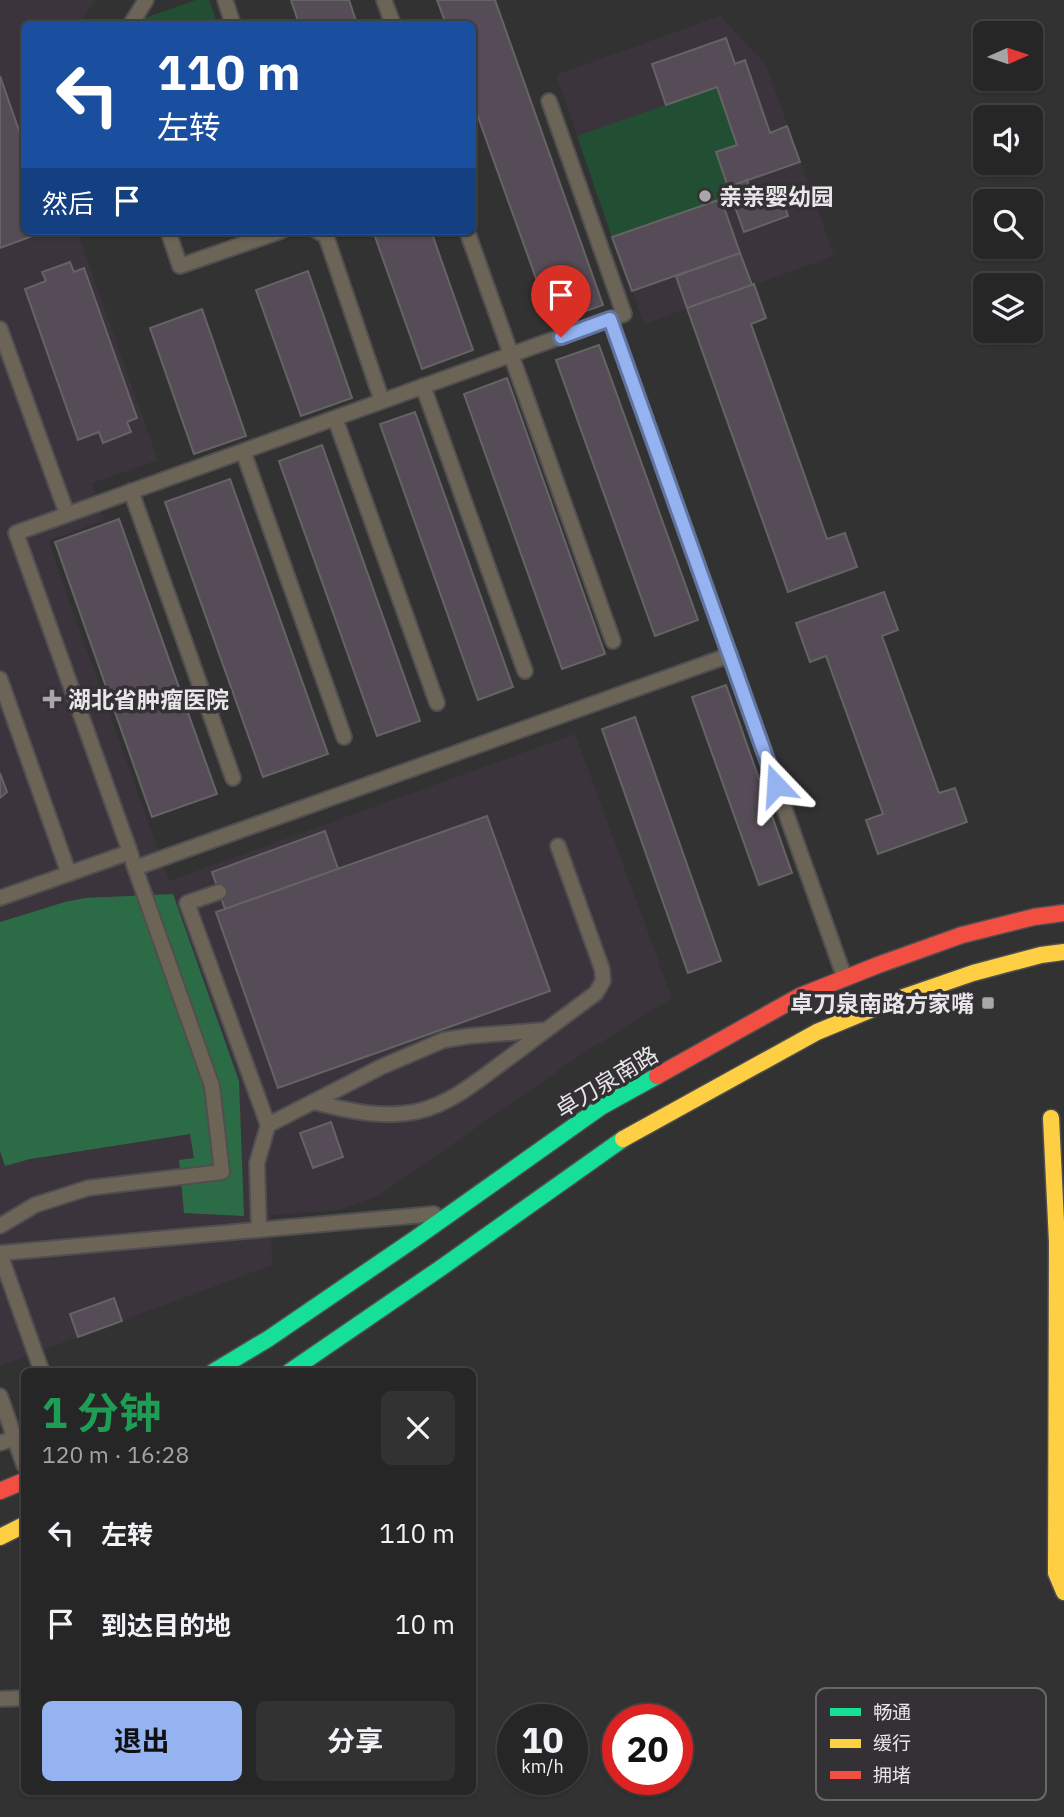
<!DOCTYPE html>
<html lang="zh">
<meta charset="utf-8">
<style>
body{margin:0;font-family:"IBM Plex Sans","Noto Sans SC",sans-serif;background:#323232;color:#f1f3f6;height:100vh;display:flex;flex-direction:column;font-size:26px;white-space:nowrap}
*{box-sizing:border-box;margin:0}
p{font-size:23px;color:#a4a5a7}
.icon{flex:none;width:38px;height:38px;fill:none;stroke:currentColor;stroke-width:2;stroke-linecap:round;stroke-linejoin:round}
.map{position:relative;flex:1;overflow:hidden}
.details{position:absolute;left:21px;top:1368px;width:455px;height:427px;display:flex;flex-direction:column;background:#262626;border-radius:10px;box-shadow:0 2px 5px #0004,0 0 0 2px #424343}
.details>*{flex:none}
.top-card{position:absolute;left:21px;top:21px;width:455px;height:214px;border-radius:10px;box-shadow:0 2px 5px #0004,0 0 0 2px #424343;background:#1a4fa0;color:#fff;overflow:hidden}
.needle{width:46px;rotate:87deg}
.tools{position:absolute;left:973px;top:21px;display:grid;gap:14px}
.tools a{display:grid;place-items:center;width:70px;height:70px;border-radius:10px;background:#262626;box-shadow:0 2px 5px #0004,0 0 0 2px #424343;font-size:35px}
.speed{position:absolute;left:497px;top:1704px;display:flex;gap:14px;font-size:35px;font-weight:700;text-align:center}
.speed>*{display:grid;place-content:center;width:91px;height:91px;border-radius:50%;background:#262626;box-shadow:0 2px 5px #0004,0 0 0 2px #424343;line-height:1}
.speed small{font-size:18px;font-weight:400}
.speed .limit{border:10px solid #d22;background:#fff;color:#111}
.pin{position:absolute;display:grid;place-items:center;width:60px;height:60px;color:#fff;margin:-72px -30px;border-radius:50% 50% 50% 0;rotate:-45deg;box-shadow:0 0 7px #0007}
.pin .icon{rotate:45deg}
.me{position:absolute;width:77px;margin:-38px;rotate:340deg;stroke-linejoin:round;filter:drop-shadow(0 0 5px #0008)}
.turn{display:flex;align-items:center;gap:24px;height:147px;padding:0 21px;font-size:32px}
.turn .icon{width:91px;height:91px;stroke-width:2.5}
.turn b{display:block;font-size:49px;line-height:60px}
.then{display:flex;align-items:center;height:66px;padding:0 21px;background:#0003;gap:14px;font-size:26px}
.round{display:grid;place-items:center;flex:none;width:74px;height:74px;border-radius:10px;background:#323232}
.overview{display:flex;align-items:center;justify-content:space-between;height:119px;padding:0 21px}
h1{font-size:42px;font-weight:700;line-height:52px;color:#1e9e55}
.primary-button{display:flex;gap:14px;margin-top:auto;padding:14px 21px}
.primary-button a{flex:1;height:80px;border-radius:10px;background:#95b2f1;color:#111;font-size:28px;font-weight:700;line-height:80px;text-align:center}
.primary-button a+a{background:#323232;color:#f1f3f6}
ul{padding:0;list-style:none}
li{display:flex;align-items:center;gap:21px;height:91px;padding:0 21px}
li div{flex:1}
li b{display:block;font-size:26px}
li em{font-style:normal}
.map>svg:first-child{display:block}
.built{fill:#3b343c}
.green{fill:#224f34}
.forest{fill:#2b6c46}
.building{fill:#564c57;stroke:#656465;stroke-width:2}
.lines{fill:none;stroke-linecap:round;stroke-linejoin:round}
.lane-casing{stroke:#504f50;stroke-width:18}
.fast-casing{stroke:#504f50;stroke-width:19}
.slow-casing{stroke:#504f50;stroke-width:19}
.jam-casing{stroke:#504f50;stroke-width:19}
.lane{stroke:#6c6457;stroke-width:14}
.fast{stroke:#16e098;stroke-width:16}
.slow{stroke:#ffcf43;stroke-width:16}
.jam{stroke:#f24e42;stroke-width:16}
.route-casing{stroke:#61749d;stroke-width:18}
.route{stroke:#95b2f1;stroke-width:12}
.poi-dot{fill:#a9a7a9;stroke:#343134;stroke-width:2.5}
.labels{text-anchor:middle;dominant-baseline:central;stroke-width:7;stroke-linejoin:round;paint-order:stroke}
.poi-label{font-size:23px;font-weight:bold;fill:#e8e6e8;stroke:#343134;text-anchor:start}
.street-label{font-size:23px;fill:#e8e6e8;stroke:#343134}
.key{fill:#343134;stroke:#6a676a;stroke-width:2}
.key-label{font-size:19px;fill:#e8e6e8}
</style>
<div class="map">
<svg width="1064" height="1817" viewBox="0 0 1064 1817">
<rect width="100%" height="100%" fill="#333233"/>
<path class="built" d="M0,0H96L79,24H24V231H77L158,460L92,483L104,520L48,541L169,881L575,734L672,998L585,1052L378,1196L339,1210L271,1215L272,1265L0,1366Z
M720,16L766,65L834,256L644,324L556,75Z"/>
<path class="green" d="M196,0H209L217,24H139V20Z
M717,87L737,145L716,152L731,195L612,237L577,136Z"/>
<path class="forest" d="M173,894L239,1081L244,1216L184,1213L179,1160L194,1158L190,1134L30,1159L5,1166L0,1151V922L65,902L85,898Z"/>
<path class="building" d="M291,0H349L357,24H299Z
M437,0H495L603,305L552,323L472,100V24H446Z
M726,38L735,64L745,60L770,133L787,126L800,162L728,187L716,152L737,145L717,87L666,105L652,64Z
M0,76L24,145V231H46L0,248Z
M747,180L754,198L779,189L788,216L744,232L728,187Z
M721,199L740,253L632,291L612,237Z
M373,231H431L473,350L422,369Z
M740,253L752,285L687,308L676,276Z
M70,262L74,272L84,268L137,418L127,422L131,432L103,443L99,432L78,440L25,289L46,281L42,272Z
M308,271L352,398L301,416L256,290Z
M754,284L766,318L751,324L827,539L845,533L857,567L788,592L687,308Z
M202,309L246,436L194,454L150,328Z
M599,345L698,620L655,636L556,360Z
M507,378L605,654L562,669L464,394Z
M415,412L513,687L478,700L380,424Z
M322,445L420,721L377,736L279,461Z
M230,479L328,754L263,777L165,502Z
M119,519L217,794L152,817L55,542Z
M884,592L898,630L882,636L939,793L955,788L967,822L878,854L866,820L883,814L826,656L810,662L796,623Z
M726,685L792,873L759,885L692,697Z
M635,717L721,961L688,973L602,729Z
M0,773L7,792L0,798Z
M487,816L550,991L278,1088L216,912Z
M325,831L338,869L225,909L212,872Z
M331,1122L343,1157L313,1168L300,1133Z
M114,1298L122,1321L78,1337L70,1314Z"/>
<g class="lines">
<g class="lane-casing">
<path id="lane" d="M225,0L233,24
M384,0L393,24
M131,24L146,0
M549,101L624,314L610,319
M168,231L180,266L281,231
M317,231L326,236L382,401
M467,231L613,641
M0,329L67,514
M423,386L525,671
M335,418L437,703
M243,451L344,737
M131,491L233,778
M0,679L69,874
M130,852L135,868L730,655
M219,892L187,903L268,1125
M0,898L130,852L16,533L610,319L844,976
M314,1102C348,1111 384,1119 419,1111C454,1102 478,1080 506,1060C536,1038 566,1015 596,993L603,981L602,969L558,846
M0,1226L35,1205L88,1188L222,1172L212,1086L135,868
M259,1230L257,1163L268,1125L381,1067L444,1040L469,1036L546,1030
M0,1253L434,1214
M0,1254L42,1372
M0,1396L24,1465
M0,1443L24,1435
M0,1699L24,1698"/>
</g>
<g class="fast-casing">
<path id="fast" d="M213,1372L268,1339L416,1238L601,1107L657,1076
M289,1372L438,1270L623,1139"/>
</g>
<g class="slow-casing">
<path id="slow" d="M1051,1118L1057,1242L1056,1573L1064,1592
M623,1139L817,1032L892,1001L973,973L1041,955L1064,952
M0,1537L24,1525"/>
</g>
<g class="jam-casing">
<path id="jam" d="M657,1076L800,996L878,965L962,935L1034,917L1064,913
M0,1491L24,1481"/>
</g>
<use href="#lane" class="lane"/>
<use href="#fast" class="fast"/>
<use href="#slow" class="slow"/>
<use href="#jam" class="jam"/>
</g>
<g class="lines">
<g class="route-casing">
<path id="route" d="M561,337L610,319L776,785"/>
</g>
<use href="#route" class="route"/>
</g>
<g class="poi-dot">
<circle cx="705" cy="196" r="7"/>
<path d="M48.5 688.5h7v7h7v7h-7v7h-7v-7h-7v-7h7z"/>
<rect x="981" y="996" width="14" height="14" rx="3.5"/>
</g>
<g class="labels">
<g class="poi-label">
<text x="719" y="196">亲亲婴幼园</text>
<text x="68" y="699">湖北省肿瘤医院</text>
<text x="974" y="1003" text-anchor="end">卓刀泉南路方家嘴</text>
</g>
<g class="street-label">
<text transform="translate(606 1081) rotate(-31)">卓刀泉南路</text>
</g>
</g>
<rect x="816" y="1688" width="230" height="112" rx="10" class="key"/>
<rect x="830" y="1708" width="31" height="8" fill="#16e098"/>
<rect x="830" y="1739" width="31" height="9" fill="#ffcf43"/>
<rect x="830" y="1771" width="31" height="8" fill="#f24e42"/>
<g class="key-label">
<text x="873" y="1719">畅通</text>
<text x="873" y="1750">缓行</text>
<text x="873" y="1782">拥堵</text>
</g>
</svg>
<div class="tools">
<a><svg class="needle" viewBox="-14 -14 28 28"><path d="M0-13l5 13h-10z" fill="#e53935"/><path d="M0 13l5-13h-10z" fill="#a4a5a7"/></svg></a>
<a><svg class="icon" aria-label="sound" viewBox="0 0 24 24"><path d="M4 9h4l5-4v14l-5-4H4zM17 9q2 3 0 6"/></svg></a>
<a><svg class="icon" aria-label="search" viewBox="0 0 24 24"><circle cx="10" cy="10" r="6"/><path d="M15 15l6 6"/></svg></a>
<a><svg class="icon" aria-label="layers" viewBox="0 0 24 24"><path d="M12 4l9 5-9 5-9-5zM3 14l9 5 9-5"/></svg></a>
</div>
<div class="speed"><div>10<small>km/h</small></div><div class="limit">20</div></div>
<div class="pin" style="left:561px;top:337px;background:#d93025"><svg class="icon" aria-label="arrive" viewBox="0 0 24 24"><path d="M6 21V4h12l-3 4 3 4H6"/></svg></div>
<svg class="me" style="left:776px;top:785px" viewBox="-20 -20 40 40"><path d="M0-17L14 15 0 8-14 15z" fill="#95b2f1" stroke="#fff" stroke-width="4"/></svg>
<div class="top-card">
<div class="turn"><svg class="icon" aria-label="left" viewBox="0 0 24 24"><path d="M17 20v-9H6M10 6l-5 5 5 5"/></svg><div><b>110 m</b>左转</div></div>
<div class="then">然后<svg class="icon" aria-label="arrive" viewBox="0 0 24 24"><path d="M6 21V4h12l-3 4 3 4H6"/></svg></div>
</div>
<section class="details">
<div class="overview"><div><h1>1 分钟</h1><p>120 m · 16:28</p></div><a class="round"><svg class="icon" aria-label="close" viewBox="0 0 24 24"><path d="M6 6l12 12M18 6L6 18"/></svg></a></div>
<ul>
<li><svg class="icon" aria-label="left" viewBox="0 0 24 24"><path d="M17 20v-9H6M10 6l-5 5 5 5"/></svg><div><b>左转</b></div><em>110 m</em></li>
<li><svg class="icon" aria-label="arrive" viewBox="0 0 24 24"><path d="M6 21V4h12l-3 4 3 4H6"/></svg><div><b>到达目的地</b></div><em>10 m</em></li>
</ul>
<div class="primary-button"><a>退出</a><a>分享</a></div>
</section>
</div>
